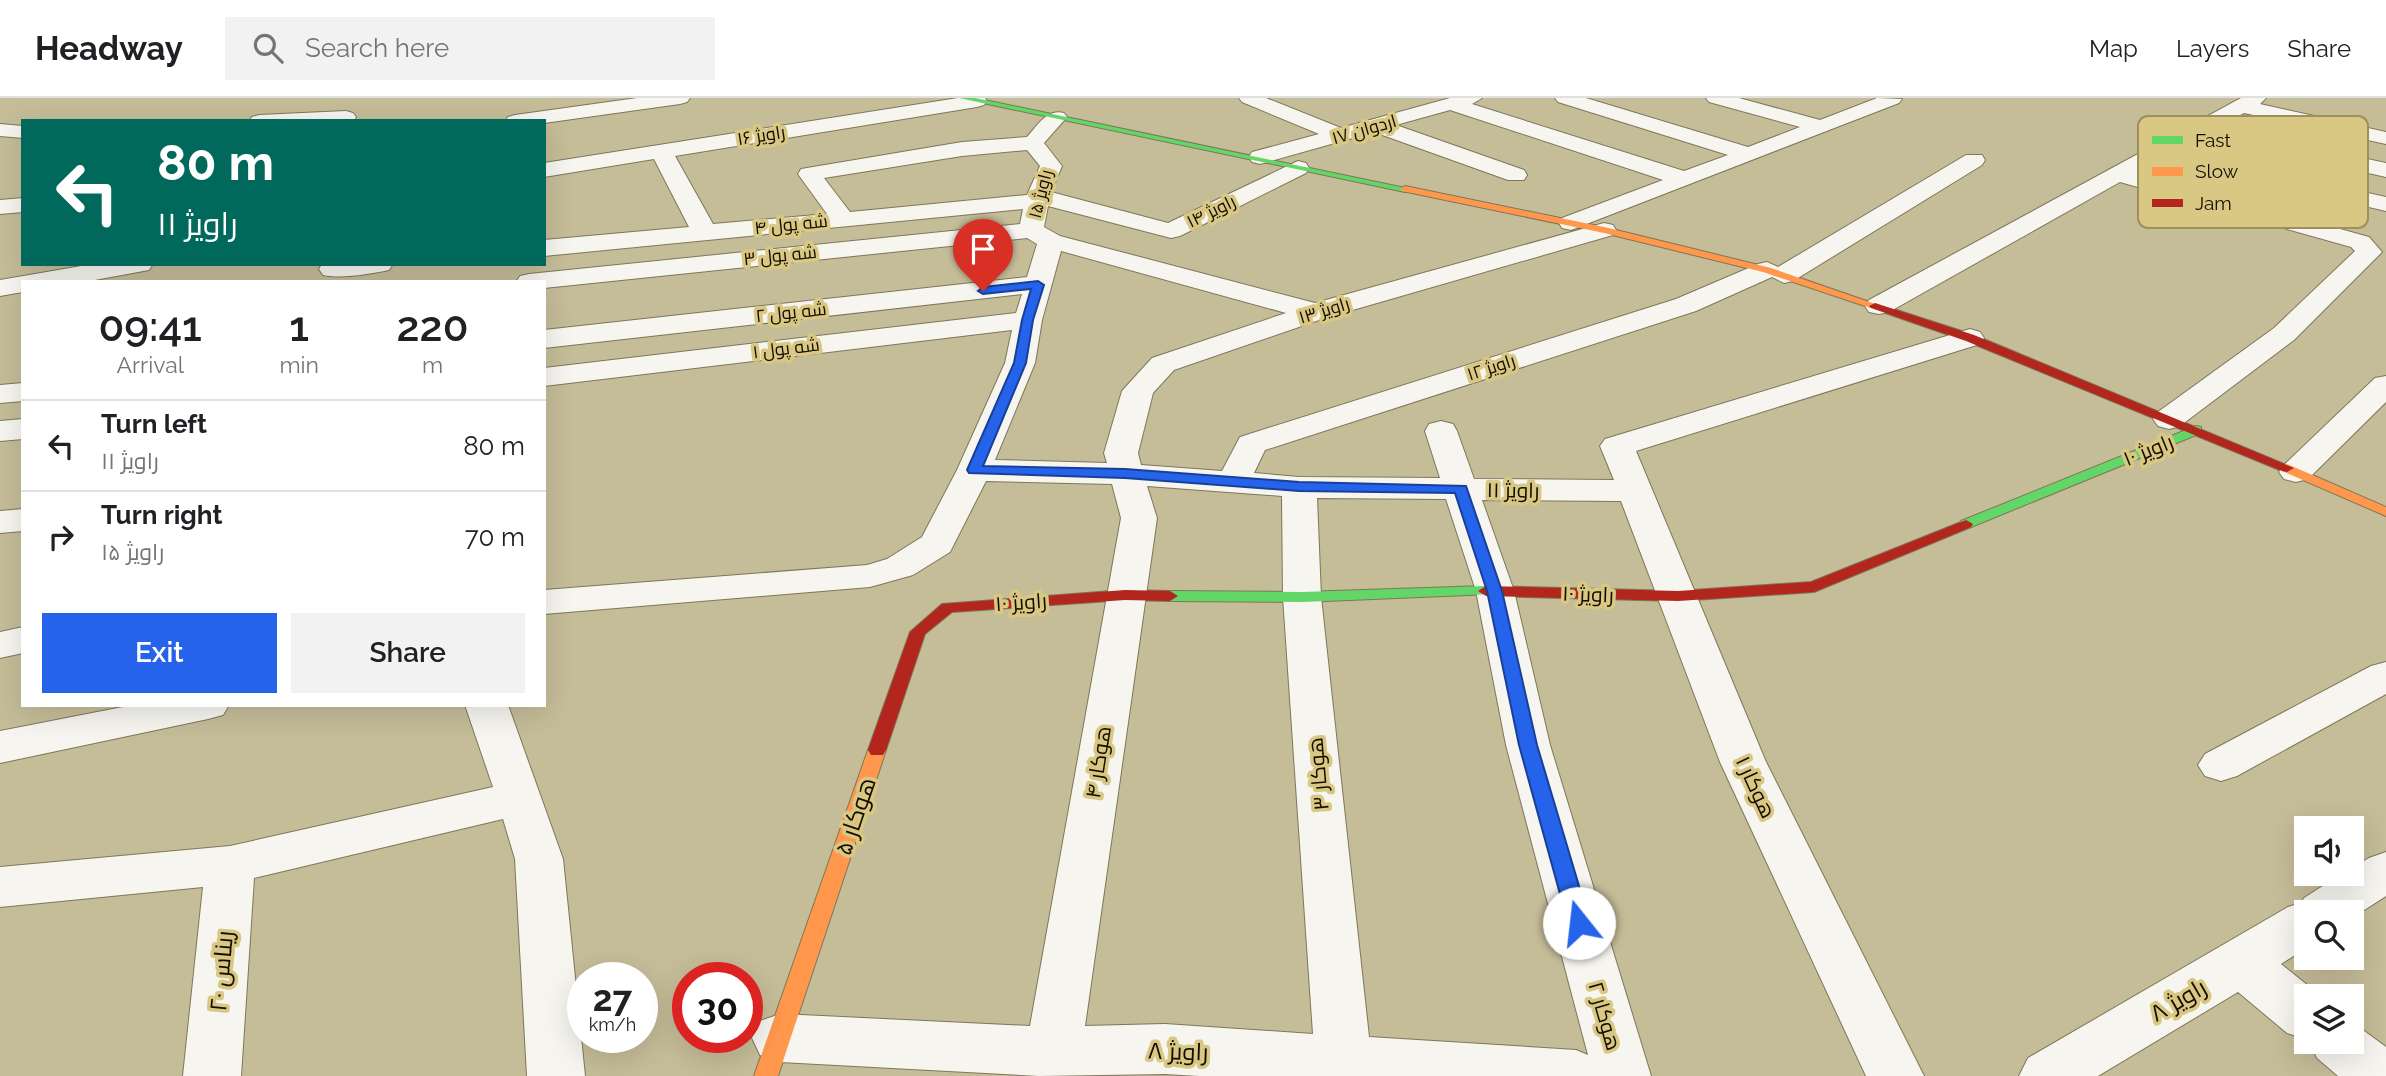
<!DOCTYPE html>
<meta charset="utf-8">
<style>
body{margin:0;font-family:Raleway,Cairo,sans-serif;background:#f2f2f2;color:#202124;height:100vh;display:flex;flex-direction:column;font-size:26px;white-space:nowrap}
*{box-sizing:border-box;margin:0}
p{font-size:23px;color:#757577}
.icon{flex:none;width:38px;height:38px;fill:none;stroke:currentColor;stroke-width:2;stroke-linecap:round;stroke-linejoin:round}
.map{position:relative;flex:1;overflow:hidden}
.drawer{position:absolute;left:21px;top:182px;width:525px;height:427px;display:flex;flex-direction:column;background:#fff;border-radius:0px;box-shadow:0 7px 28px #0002}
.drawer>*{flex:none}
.top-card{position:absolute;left:21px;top:21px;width:525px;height:147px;border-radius:0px;box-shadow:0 7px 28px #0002;background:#00695c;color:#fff;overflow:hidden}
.controls{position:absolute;left:2294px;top:718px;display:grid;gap:14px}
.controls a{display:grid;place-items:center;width:70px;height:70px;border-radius:0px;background:#fff;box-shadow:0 7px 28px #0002;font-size:35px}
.speed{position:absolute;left:567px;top:864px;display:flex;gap:14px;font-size:35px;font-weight:700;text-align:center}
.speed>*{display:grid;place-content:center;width:91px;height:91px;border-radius:50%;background:#fff;box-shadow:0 7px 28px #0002;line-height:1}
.speed small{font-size:18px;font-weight:400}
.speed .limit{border:10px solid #d22;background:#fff;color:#111}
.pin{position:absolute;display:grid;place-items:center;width:60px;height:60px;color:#fff;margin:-72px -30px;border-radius:50% 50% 50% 0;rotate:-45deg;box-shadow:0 0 7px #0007}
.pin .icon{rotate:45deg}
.me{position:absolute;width:77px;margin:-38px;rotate:344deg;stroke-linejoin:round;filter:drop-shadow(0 0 5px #0008)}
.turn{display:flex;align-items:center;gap:24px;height:147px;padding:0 21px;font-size:32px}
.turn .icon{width:91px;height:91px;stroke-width:2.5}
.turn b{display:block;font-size:49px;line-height:60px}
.eta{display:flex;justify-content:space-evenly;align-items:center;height:119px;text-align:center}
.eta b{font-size:42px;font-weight:600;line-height:49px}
.button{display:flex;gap:14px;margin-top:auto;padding:14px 21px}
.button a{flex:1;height:80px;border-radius:0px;background:#2563eb;color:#fff;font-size:28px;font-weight:600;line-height:80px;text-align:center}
.button a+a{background:#f2f2f2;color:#202124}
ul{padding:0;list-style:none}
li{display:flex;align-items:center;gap:21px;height:91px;padding:0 21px;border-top:2px solid #e0e0e0}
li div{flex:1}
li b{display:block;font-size:26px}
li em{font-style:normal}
header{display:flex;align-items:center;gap:42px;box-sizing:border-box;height:98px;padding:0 35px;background:#fff;border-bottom:2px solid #e0e0e0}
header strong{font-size:33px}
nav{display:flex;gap:38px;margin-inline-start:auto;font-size:24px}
.search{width:490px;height:63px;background:#f2f2f2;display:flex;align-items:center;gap:18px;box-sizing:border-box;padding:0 24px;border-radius:0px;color:#757577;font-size:26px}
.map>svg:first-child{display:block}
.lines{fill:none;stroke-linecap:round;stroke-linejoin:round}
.street-casing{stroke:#7e7758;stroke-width:2}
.fast-casing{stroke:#7e7758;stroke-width:2}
.slow-casing{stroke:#7e7758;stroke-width:2}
.jam-casing{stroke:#7e7758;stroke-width:2}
.street{fill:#f6f5f0;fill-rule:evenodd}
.fast{fill:#63d668;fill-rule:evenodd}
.slow{fill:#ff974d;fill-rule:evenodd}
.jam{fill:#b3261e;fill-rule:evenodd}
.route{fill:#2563eb;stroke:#184099;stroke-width:2}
.labels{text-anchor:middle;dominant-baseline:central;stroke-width:7;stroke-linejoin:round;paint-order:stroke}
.far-street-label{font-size:18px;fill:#140d00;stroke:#d9c784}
.street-label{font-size:21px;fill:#140d00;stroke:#d9c784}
.near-street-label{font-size:24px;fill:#140d00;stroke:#d9c784}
.key{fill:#d9c784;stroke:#9e8f5c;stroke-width:2}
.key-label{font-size:19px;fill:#140d00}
</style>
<header>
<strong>Headway</strong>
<div class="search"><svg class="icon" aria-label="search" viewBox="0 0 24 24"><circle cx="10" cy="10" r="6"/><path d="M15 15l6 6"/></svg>Search here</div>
<nav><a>Map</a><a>Layers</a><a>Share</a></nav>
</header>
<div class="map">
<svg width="2386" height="978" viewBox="0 0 2386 978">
<rect width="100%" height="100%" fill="#c5bc98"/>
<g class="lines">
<g class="street-casing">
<path id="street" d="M637,0H690L687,4L680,6L544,25V23H505L508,19L515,17Z
M958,0H985L987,3L984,7L977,9L675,58L713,126L827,116L798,76L801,71L962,44L1027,39C1037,28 1047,10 1064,15L1067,19L1044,45L1062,68L1051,94L1168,125L1298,63L1306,65L1309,70L1306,75L1180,138L1171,140L1048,108L1044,129L1060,138L1315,205L1604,125L1613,127L1616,132L1613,137L1325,220L1174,272L1153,295L1138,355L1141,367L1222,373L1240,339L1676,201L1758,166L1767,164L1778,169L1966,57H1982L1985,62L1982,67L1793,183L1784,185L1772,179L1696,213L1265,352L1254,375L1299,379L1440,380L1425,333L1429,326L1441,323L1453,326L1457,333L1474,381L1614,382L1600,348L1605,341L1960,234L1970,231L1980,234L1984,240L1980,246L1636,353L1766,664L1924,978H1866L1720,664L1621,403L1482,402L1514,493L1550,647L1651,978H1199L1165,976L1039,978L780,964L760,957L752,940L760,923L780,916L1030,928L1121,420L1112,386L986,383L950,454L913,477L870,489L544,516V492L867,467L887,461L922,439L957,372L1005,265L1012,232L544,288V270L1016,215L1022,196L544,250V232L1027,179L1037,146L1027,140L544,190V184H516L520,178L529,176L1020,126L1023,111L544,158V142L689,129L654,61L544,79V65ZM1027,52L1040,68L1027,97L850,114L824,80L962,58ZM1061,153L1286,215L1152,260L1122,293L1104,355L1107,365L995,362L1035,265L1042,222ZM1147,388L1282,398L1283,499L1313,936L1165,926L1085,928L1157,420ZM1317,400L1446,401L1476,493L1506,647L1588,957L1576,952L1369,939L1321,499Z
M1239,0H1266L1341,30L1450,0H1482L1472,6L1684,73L1728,57L1558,4L1555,0H1586L1748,49L1800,29L1709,4L1706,0H1739L1820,22L1877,0L1902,1L1899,5L1571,132L1562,130L1559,125L1562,120L1663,82L1450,12L1396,27L1524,72L1527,77L1524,82H1508L1374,34L1260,66L1252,64L1249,59L1252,54L1319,36L1242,4Z
M2241,0H2266L2260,6L2386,34V46L2244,15L2218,29L2386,65V79L2202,38L2178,52L2386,99V113L2162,61L2137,75L2369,139L2382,154L2294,242L2180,328L2169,331L2158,328L2153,321L2158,314L2274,230L2355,153L2351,149L2120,84L1889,214L1879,216L1869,214L1865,208L1869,202Z
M346,13L353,15L356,19L354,23H249L252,19L259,17Z
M0,26L23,28V40L0,38Z
M23,100V114L0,116V102Z
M93,166H153L149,172L84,184H23V194L0,198V182Z
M322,166H393L389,172C370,176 342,181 323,177L319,171Z
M2386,278V304L2308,381L2296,384L2284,381L2279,374L2284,367L2375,280Z
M23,285V303L0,305V287Z
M23,321V341L0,343V323Z
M23,411V433L0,435V413Z
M23,529V555L0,560V534Z
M2386,564V596L2237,678L2221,683L2205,678L2198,667L2205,656L2371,568Z
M133,607H229L223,617L208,621L0,665V633Z
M465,607H508L563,761L585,978H527L515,761L503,721L254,780L241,978H183L203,789L0,809V769L230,748L493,689Z
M2386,754V798L2352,820V814H2306V850L2281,866L2321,898H2306V941L2287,935L2238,894L2098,978H2019L2028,960L2288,809L2301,805L2304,800L2343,775H2352V770L2369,760Z
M2352,924L2386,949V978H2338L2317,960L2309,943H2352Z"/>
</g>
<g class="fast-casing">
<path id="fast" d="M959,0H975L1410,91L1405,94Z
M2196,328L2201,329V335L1971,429L1966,430L1959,426L1961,423Z
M1486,488L1492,490L1494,493L1492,496L1302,504L1170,503L1162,498L1170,493L1302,494Z"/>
</g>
<g class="slow-casing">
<path id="slow" d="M1405,88L1604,129L1771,170L1881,208L1871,210L1763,174L1604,135L1402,93L1400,91Z
M2287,366L2386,409V418L2282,373L2280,370L2282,367Z
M877,646L883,647L886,652L778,978H754L868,652L871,647Z"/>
</g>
<g class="jam-casing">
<path id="jam" d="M1875,205L1974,237L2294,370L2287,374L2282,373L1966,243L1871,210L1869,208Z
M1966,422L1973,426L1971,429L1814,494L1678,503L1486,498L1478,493L1486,488L1678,493L1811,484Z
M1125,492L1170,493L1178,498L1170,503L1125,502L952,514L925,536L886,652L883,657H871L868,652L910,534L942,506Z"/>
</g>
<use href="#street" class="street"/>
<use href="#fast" class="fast"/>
<use href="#slow" class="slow"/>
<use href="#jam" class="jam"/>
</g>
<path class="route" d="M1038,183L1044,187L1033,222L1026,265L983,368L1125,371L1299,384L1466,388L1502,493L1537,647L1590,825L1587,831L1579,834L1572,831L1568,825L1519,647L1487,493L1455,395L1299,393L1125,380L969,375L967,372L1014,265L1022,222L1031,191L983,196L978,193L983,189Z"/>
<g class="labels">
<g class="far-street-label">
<text transform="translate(1364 31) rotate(-16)">اردوان ۱۷</text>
<text transform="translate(761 37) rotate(-9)">راویژ ۱۶</text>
<text transform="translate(1040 96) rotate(-76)">راویژ ۱۵</text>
<text transform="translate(1211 113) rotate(-26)">راویژ ۱۴</text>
<text transform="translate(791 126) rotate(-6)">شه پول ۴</text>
<text transform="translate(780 157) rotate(-6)">شه پول ۳</text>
<text transform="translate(1324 212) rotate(-17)">راویژ ۱۳</text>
<text transform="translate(791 214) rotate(-6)">شه پول ۲</text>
<text transform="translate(786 250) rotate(-7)">شه پول ۱</text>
<text transform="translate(1491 269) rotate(-18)">راویژ ۱۲</text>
</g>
<g class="street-label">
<text transform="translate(2148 352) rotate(-22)">راویژ ۱۰</text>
<text transform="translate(1513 392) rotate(1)">راویژ ۱۱</text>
<text transform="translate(1588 496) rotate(2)">راویژ ۱۰</text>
<text transform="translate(1021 504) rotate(-4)">راویژ ۱۰</text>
<text transform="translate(1098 664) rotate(-81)">هوکار ۴</text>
<text transform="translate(1318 676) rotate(-95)">هوکار ۳</text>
<text transform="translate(1756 689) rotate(65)">هوکار ۱</text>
<text transform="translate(1605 918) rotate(74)">هوکار ۲</text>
</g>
<g class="near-street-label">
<text transform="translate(855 718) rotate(-71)">هوکار ۵</text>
<text transform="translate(221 873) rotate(-85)">ریناس ۲۰</text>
<text transform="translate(2178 902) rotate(-30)">راویژ ۸</text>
<text transform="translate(1178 953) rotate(2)">راویژ ۸</text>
</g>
</g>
<rect x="2138" y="18" width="230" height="112" rx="10" class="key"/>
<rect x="2152" y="38" width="31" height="8" fill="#63d668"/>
<rect x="2152" y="69" width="31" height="9" fill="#ff974d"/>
<rect x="2152" y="101" width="31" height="8" fill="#b3261e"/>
<g class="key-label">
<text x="2195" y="49">Fast</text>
<text x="2195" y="80">Slow</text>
<text x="2195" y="112">Jam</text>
</g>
</svg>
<div class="controls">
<a><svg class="icon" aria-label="sound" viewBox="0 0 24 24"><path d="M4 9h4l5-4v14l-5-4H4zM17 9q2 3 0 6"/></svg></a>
<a><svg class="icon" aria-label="search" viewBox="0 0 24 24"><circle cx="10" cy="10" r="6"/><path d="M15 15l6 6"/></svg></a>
<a><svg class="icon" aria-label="layers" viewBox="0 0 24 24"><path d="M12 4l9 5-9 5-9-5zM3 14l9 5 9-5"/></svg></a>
</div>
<div class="speed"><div>27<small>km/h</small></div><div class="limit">30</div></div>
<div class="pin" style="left:983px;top:193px;background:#d93025"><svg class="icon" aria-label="arrive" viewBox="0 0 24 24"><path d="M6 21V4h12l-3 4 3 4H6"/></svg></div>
<svg class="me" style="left:1579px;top:825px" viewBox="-20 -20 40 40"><circle r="19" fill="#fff"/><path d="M0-13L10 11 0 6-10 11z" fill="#2563eb"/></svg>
<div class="top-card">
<div class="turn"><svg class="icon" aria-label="left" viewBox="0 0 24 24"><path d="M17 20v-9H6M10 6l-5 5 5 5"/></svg><div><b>80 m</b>راویژ ۱۱</div></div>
</div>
<section class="drawer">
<div class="eta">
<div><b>09:41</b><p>Arrival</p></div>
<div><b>1</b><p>min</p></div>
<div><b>220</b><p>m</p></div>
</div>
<ul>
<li><svg class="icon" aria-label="left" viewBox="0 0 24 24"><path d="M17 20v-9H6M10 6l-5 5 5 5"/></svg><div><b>Turn left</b><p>راویژ ۱۱</p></div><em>80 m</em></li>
<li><svg class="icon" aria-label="right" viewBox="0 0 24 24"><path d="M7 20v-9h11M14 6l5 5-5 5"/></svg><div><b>Turn right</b><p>راویژ ۱۵</p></div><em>70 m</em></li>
</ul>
<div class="button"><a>Exit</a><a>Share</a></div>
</section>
</div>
